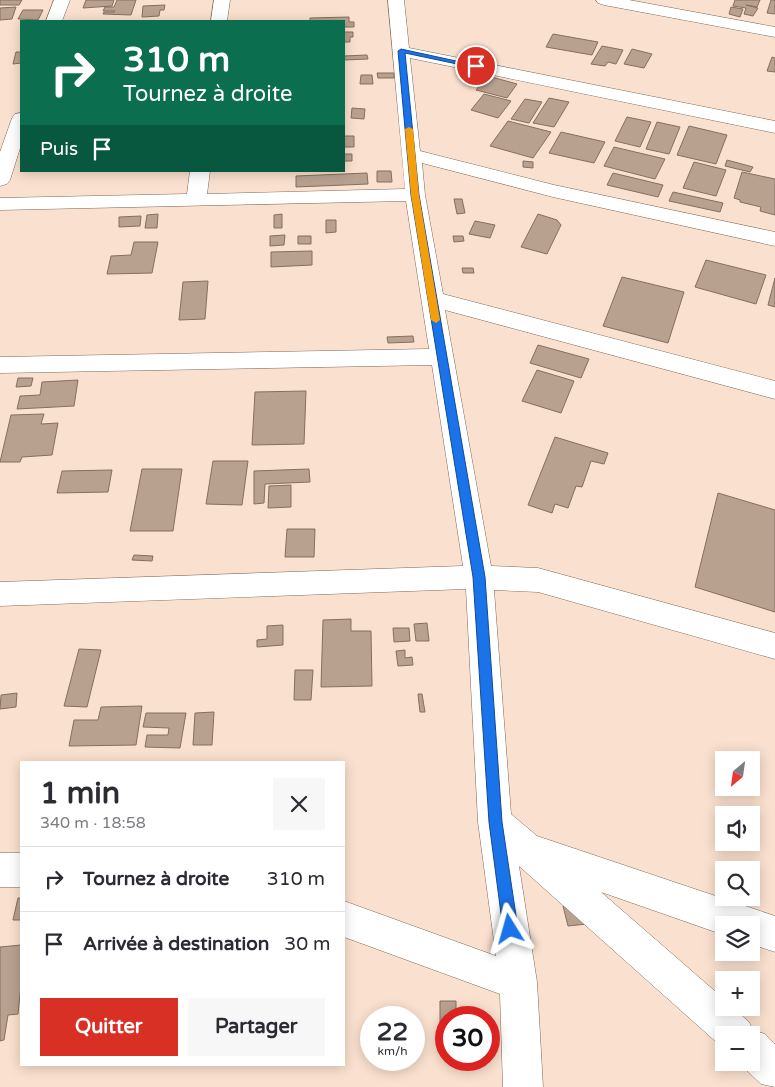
<!DOCTYPE html>
<html lang="fr">
<meta charset="utf-8">
<style>
body{margin:0;font-family:"Varela Round",sans-serif;background:#f7f7f7;color:#2b2b33;height:100vh;display:flex;flex-direction:column;font-size:19px;white-space:nowrap}
*{box-sizing:border-box;margin:0}
p{font-size:16px;color:#7c7c81}
.icon{flex:none;width:28px;height:28px;fill:none;stroke:currentColor;stroke-width:2;stroke-linecap:round;stroke-linejoin:round}
.map{position:relative;flex:1;overflow:hidden}
.drawer{position:absolute;left:20px;top:761px;width:325px;height:305px;display:flex;flex-direction:column;background:#fff;border-radius:0px;box-shadow:0 2px 12px #0003}
.drawer>*{flex:none}
.guide{position:absolute;left:20px;top:20px;width:325px;height:152px;border-radius:0px;box-shadow:0 2px 12px #0003;background:#0b6e4f;color:#fff;overflow:hidden}
.needle{width:32px;rotate:209deg}
.controls{position:absolute;left:715px;top:751px;display:grid;gap:10px}
.controls a{display:grid;place-items:center;width:45px;height:45px;border-radius:0px;background:#fff;box-shadow:0 2px 12px #0003;font-size:25px}
.speed{position:absolute;left:360px;top:1006px;display:flex;gap:10px;font-size:25px;font-weight:700;text-align:center}
.speed>*{display:grid;place-content:center;width:65px;height:65px;border-radius:50%;background:#fff;box-shadow:0 2px 12px #0003;line-height:1}
.speed small{font-size:12px;font-weight:400}
.speed .limit{border:8px solid #d22;background:#fff;color:#111}
.pin{position:absolute;display:grid;place-items:center;width:42px;height:42px;color:#fff;margin:-21px;border:2px solid #fff;border-radius:50%;box-shadow:0 1px 5px #0007}
.me{position:absolute;width:55px;margin:-28px;rotate:352deg;stroke-linejoin:round;filter:drop-shadow(0 0 4px #0008)}
.turn{display:flex;align-items:center;gap:18px;height:105px;padding:0 20px;font-size:22px}
.turn .icon{width:65px;height:65px;stroke-width:2.5}
.turn b{display:block;font-size:35px;line-height:42px}
.then{display:flex;align-items:center;height:48px;padding:0 20px;background:#0003;gap:10px;font-size:19px}
.round{display:grid;place-items:center;flex:none;width:52px;height:52px;border-radius:0px;background:#f7f7f7}
.head{display:flex;align-items:center;justify-content:space-between;height:85px;padding:0 20px}
h1{font-size:30px;font-weight:800;line-height:38px}
.button{display:flex;gap:10px;margin-top:auto;padding:10px 20px}
.button a{flex:1;height:58px;border-radius:0px;background:#d93025;color:#fff;font-size:20px;font-weight:800;line-height:58px;text-align:center}
.button a+a{background:#f7f7f7;color:#2b2b33}
ul{padding:0;list-style:none}
li{display:flex;align-items:center;gap:15px;height:65px;padding:0 20px;border-top:1px solid #e1e1e2}
li div{flex:1}
li b{display:block;font-size:19px}
li em{font-style:normal}
.map>svg:first-child{display:block}
.building{fill:#b9a190;stroke:#856f5e}
.lines{fill:none;stroke-linecap:round;stroke-linejoin:round}
.minor-casing{stroke:#7e6858;stroke-width:1}
.minor{fill:#fff;fill-rule:evenodd}
.route{fill:#1a73e8;stroke:#114b97}
.slow{fill:#f59e0b}
</style>
<div class="map">
<svg width="775" height="1087" viewBox="0 0 775 1087">
<rect width="100%" height="100%" fill="#fae0ce"/>
<path class="building" d="M0,0H22L19,5H0Z
M86,0H114L112,6L83,8Z
M117,0H136L131,15L103,14L104,12H114L115,11H103L105,7H114Z
M735,0H760L757,7L746,5L758,8L753,16L744,14L746,8L733,6Z
M771,0H775V14L767,13Z
M165,5L164,10H160L159,16L142,17L143,6Z
M16,7L12,19L0,20V8Z
M731,7L743,9L740,17L729,14Z
M23,10H43L38,20L18,19Z
M349,17V22H354V27H344V21H310V18Z
M344,32H353V37H350V42H344Z
M553,34L598,42L592,55L546,47Z
M602,46L623,50L616,64L608,62L605,66L591,64Z
M632,49L652,54L644,68L624,64Z
M16,52H21V63L13,64Z
M367,55L368,59L344,60V56Z
M772,57L775,58V72L767,71Z
M377,73H394V78H378Z
M361,75H372L373,84H360Z
M488,76L517,84L507,98L476,90Z
M484,94L511,101L498,118L471,110Z
M549,98L569,102L554,127L533,123Z
M525,99L542,102L529,123L511,119Z
M352,108L365,109L364,119L351,118Z
M627,117L651,122L640,147L615,141Z
M508,121L551,132L533,158L490,146Z
M657,122L680,127L669,154L646,149Z
M689,126L727,135L716,164L677,155Z
M561,132L605,142L594,163L549,153Z
M344,136H354V147H344Z
M614,147L665,159L655,179L604,166Z
M344,154H352V161H344Z
M727,160L753,167L750,172L725,166Z
M523,161L533,162V168L523,167Z
M694,162L726,170L716,196L683,188Z
M377,171H391L392,182H377Z
M742,172L775,179V215L760,211L761,207L740,202V200L734,198Z
M367,173L368,184L296,187V176Z
M613,173L663,185L658,197L607,185Z
M673,192L723,203L720,212L669,201Z
M454,199H462L465,213L457,214Z
M158,214L157,228H145L147,215Z
M282,214V228H274V215Z
M538,214L557,220L561,225L547,254L521,247Z
M141,216L140,226L119,227V217Z
M326,220H336V232L326,233Z
M475,221L495,225L490,238L469,234Z
M285,235L284,245L270,246V236Z
M298,236H311V244H298Z
M453,236H463L464,241L454,242Z
M134,242H158L152,273L107,274L111,256L131,255Z
M312,251V265L271,267V252Z
M706,260L766,275L756,304L695,287Z
M462,268H473L474,273H463Z
M622,277L684,292L668,343L603,326Z
M775,278V307L768,305Z
M208,281L205,319L179,320L183,282Z
M413,336L414,342L388,343L387,337Z
M538,345L589,359L581,378L530,363Z
M537,370L574,381L561,413L522,401Z
M18,378H33L31,386L16,387Z
M78,380L74,406L17,409L20,396L40,395L42,382Z
M306,391L304,444L252,445L255,392Z
M44,414L41,424L58,423L52,455L22,457L20,462H0L11,415Z
M555,437L608,453L604,464L591,461L582,487L576,486L568,508L555,504L552,513L528,505Z
M213,461H248L242,505L206,504Z
M142,469H182L173,531H130Z
M309,469L310,482L265,484L264,503L254,504V471Z
M112,470L108,492L57,493L62,471Z
M291,485V507L268,508L269,486Z
M718,493L775,510V612L695,587Z
M287,529H315L314,557H285Z
M134,555L153,556L152,561L132,560Z
M351,619V631H371L372,686L321,687L323,620Z
M427,623L429,641H416L414,624Z
M283,625V645L257,647V640L267,639V626Z
M393,628H409L410,641L394,642Z
M79,649L101,650L87,707L64,706Z
M405,650V658L412,657L413,665L398,666L396,651Z
M295,670H313L311,700H294Z
M17,693L16,707L0,709L1,695Z
M418,694H422L425,712H420Z
M142,706L136,745L69,746L74,720H98L101,707Z
M214,712L212,745H193L195,713Z
M146,713H186L180,748L145,747L147,735H168L169,728L143,727Z
M18,898H21V920H13Z
M582,903L587,924L568,926L563,906Z
M21,945V985L18,1014L8,1015L4,1040L0,1041V947Z
M440,1001H456V1018H446V1023H440Z"/>
<g class="lines">
<g class="minor-casing">
<path id="minor" d="M54,0H70L62,21H46Z
M214,0H230L227,21H211Z
M388,0H404L409,48L775,121V133L410,58L420,151L554,185L775,232V246L553,197L422,163L425,195L443,294L775,381V399L445,310L491,566L538,568L775,633V659L538,592L494,590L511,814L537,836L775,916V952L751,944V925H724V935L601,892L724,999V1008H733L749,1022L753,1030L765,1034L775,1044V1087L761,1084L738,1062H751V1035H724L723,1048L519,866L537,982L543,1087H503L500,994L344,937V901L496,956L478,822L466,589L0,606V582L463,566L432,365L0,373V357L429,349L406,201L0,210V198L187,194L190,171H210L207,194L405,189Z
M596,0H629L775,27V37L604,5L598,3Z
M21,113V145L10,180L7,184L0,186V152L12,118L15,114Z
M0,853H21V887H0Z"/>
</g>
<use href="#minor" class="minor"/>
</g>
<path class="route" d="M401,49L479,66L476,68L405,53L419,195L485,577L502,822L518,929L516,934L510,936L505,934L503,929L489,822L473,577L411,195L398,51Z"/>
<path class="slow" d="M409,127L413,129L419,195L440,320L436,323L431,320L411,195L405,129Z"/>
</svg>
<div class="controls">
<a><svg class="needle" viewBox="-14 -14 28 28"><path d="M0-13l5 13h-10z" fill="#e53935"/><path d="M0 13l5-13h-10z" fill="#7c7c81"/></svg></a>
<a><svg class="icon" aria-label="sound" viewBox="0 0 24 24"><path d="M4 9h4l5-4v14l-5-4H4zM17 9q2 3 0 6"/></svg></a>
<a><svg class="icon" aria-label="search" viewBox="0 0 24 24"><circle cx="10" cy="10" r="6"/><path d="M15 15l6 6"/></svg></a>
<a><svg class="icon" aria-label="layers" viewBox="0 0 24 24"><path d="M12 4l9 5-9 5-9-5zM3 14l9 5 9-5"/></svg></a>
<a>+</a>
<a>−</a>
</div>
<div class="speed"><div>22<small>km/h</small></div><div class="limit">30</div></div>
<div class="pin" style="left:476px;top:66px;background:#d93025"><svg class="icon" aria-label="arrive" viewBox="0 0 24 24"><path d="M6 21V4h12l-3 4 3 4H6"/></svg></div>
<svg class="me" style="left:510px;top:929px" viewBox="-20 -20 40 40"><path d="M0-17L14 15 0 8-14 15z" fill="#1a73e8" stroke="#fff" stroke-width="4"/></svg>
<div class="guide">
<div class="turn"><svg class="icon" aria-label="right" viewBox="0 0 24 24"><path d="M7 20v-9h11M14 6l5 5-5 5"/></svg><div><b>310 m</b>Tournez à droite</div></div>
<div class="then">Puis<svg class="icon" aria-label="arrive" viewBox="0 0 24 24"><path d="M6 21V4h12l-3 4 3 4H6"/></svg></div>
</div>
<section class="drawer">
<div class="head"><div><h1>1 min</h1><p>340 m · 18:58</p></div><a class="round"><svg class="icon" aria-label="close" viewBox="0 0 24 24"><path d="M6 6l12 12M18 6L6 18"/></svg></a></div>
<ul>
<li><svg class="icon" aria-label="right" viewBox="0 0 24 24"><path d="M7 20v-9h11M14 6l5 5-5 5"/></svg><div><b>Tournez à droite</b></div><em>310 m</em></li>
<li><svg class="icon" aria-label="arrive" viewBox="0 0 24 24"><path d="M6 21V4h12l-3 4 3 4H6"/></svg><div><b>Arrivée à destination</b></div><em>30 m</em></li>
</ul>
<div class="button"><a>Quitter</a><a>Partager</a></div>
</section>
</div>
